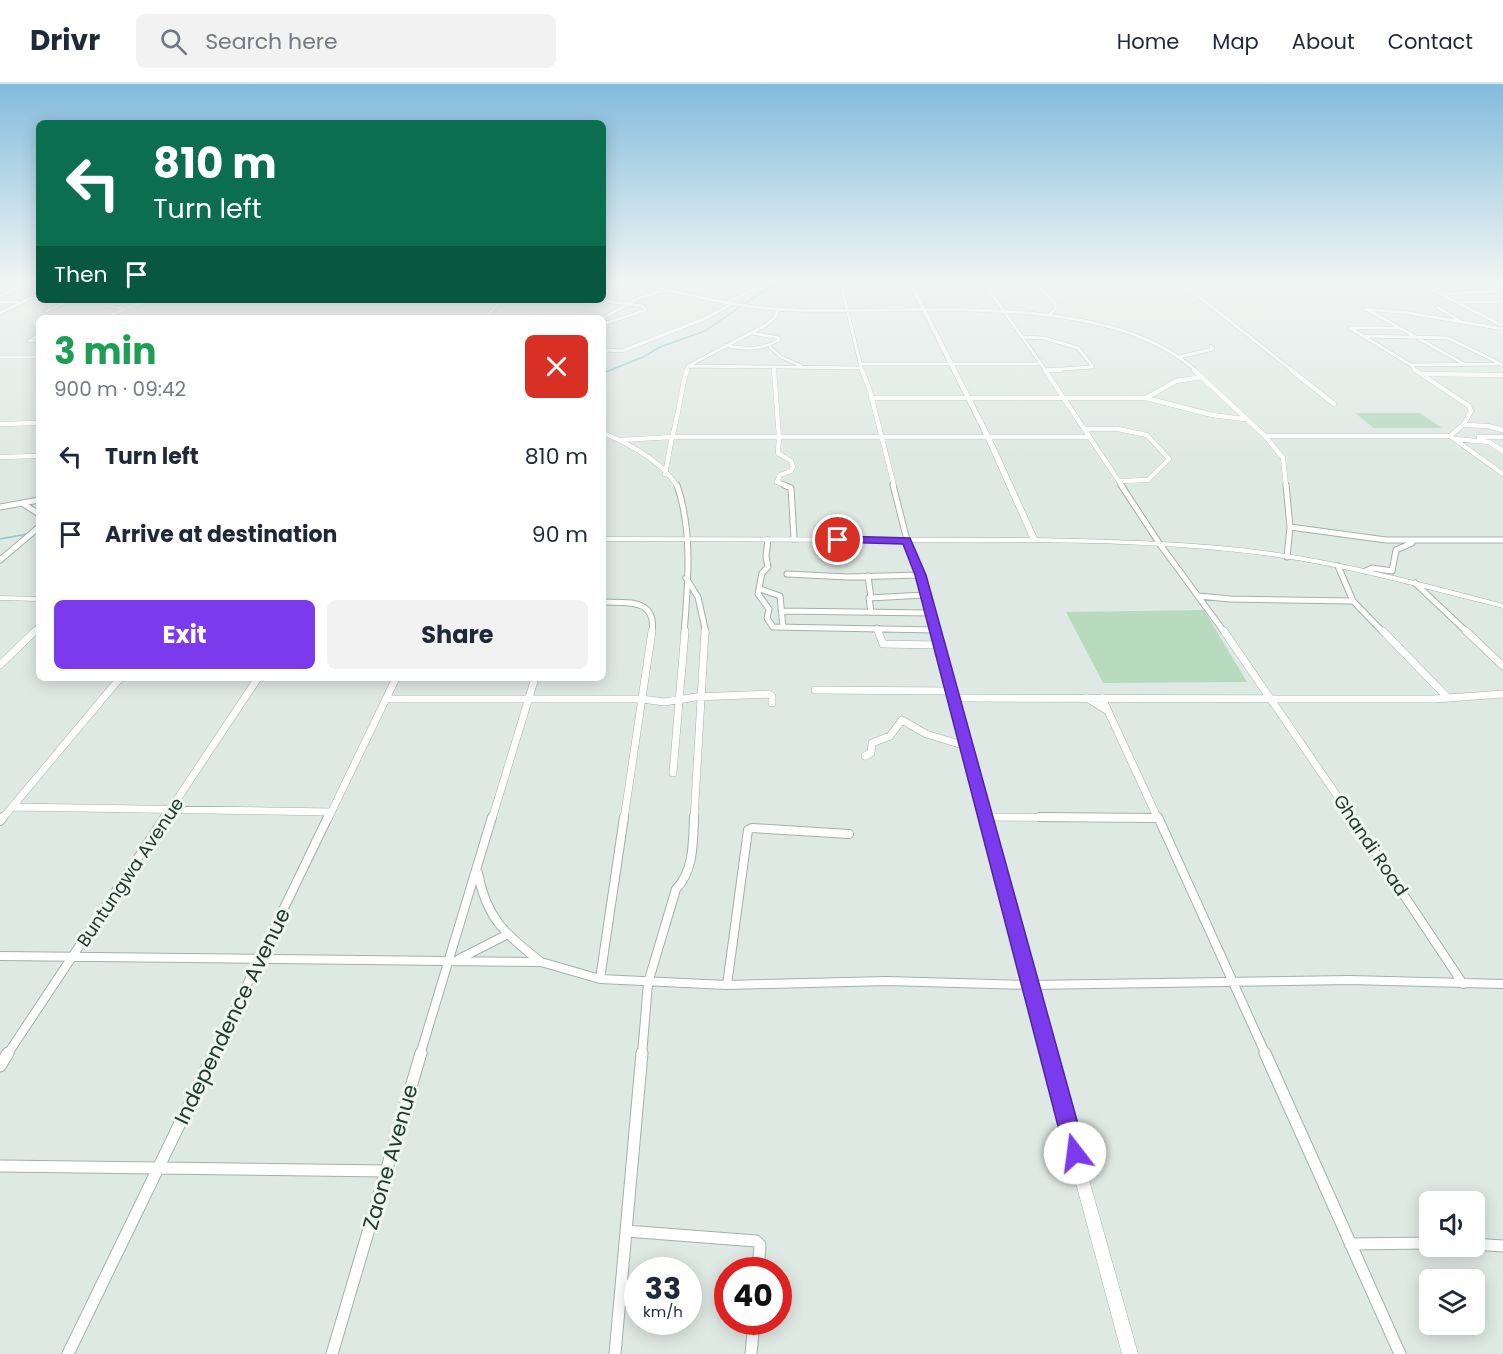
<!DOCTYPE html>
<meta charset="utf-8">
<style>
body{margin:0;font-family:Poppins,sans-serif;background:#f2f2f3;color:#1f2937;height:100vh;display:flex;flex-direction:column;font-size:22px;white-space:nowrap}
*{box-sizing:border-box;margin:0}
p{font-size:20px;color:#747a83}
.icon{flex:none;width:33px;height:33px;fill:none;stroke:currentColor;stroke-width:2;stroke-linecap:round;stroke-linejoin:round}
.map{position:relative;flex:1;overflow:hidden}
.sheet{position:absolute;left:36px;top:231px;width:570px;height:366px;display:flex;flex-direction:column;background:#fff;border-radius:9px;box-shadow:0 3px 15px #0003}
.sheet>*{flex:none}
.guide{position:absolute;left:36px;top:36px;width:570px;height:183px;border-radius:9px;box-shadow:0 3px 15px #0003;background:#0b6e4f;color:#fff;overflow:hidden}
.tools{position:absolute;left:1419px;top:1107px;display:grid;gap:12px}
.tools a{display:grid;place-items:center;width:66px;height:66px;border-radius:9px;background:#fff;box-shadow:0 3px 15px #0003;font-size:30px}
.speed{position:absolute;left:624px;top:1173px;display:flex;gap:12px;font-size:30px;font-weight:700;text-align:center}
.speed>*{display:grid;place-content:center;width:78px;height:78px;border-radius:50%;background:#fff;box-shadow:0 3px 15px #0003;line-height:1}
.speed small{font-size:15px;font-weight:400}
.speed .limit{border:9px solid #d22;background:#fff;color:#111}
.pin{position:absolute;display:grid;place-items:center;width:51px;height:51px;color:#fff;margin:-26px;border:3px solid #fff;border-radius:50%;box-shadow:0 2px 6px #0007}
.me{position:absolute;width:66px;margin:-33px;rotate:345deg;stroke-linejoin:round;filter:drop-shadow(0 0 4px #0008)}
.turn{display:flex;align-items:center;gap:21px;height:126px;padding:0 18px;font-size:27px}
.turn .icon{width:78px;height:78px;stroke-width:2.5}
.turn b{display:block;font-size:42px;line-height:51px}
.then{display:flex;align-items:center;height:57px;padding:0 18px;background:#0003;gap:12px;font-size:22px}
.round{display:grid;place-items:center;flex:none;width:63px;height:63px;border-radius:9px;background:#f2f2f3}
.headline{display:flex;align-items:center;justify-content:space-between;height:102px;padding:0 18px}
h1{font-size:36px;font-weight:700;line-height:45px;color:#1e9e55}
.action{display:flex;gap:12px;margin-top:auto;padding:12px 18px}
.action a{flex:1;height:69px;border-radius:9px;background:#7c3aed;color:#fff;font-size:24px;font-weight:700;line-height:69px;text-align:center}
.action a+a{background:#f2f2f3;color:#1f2937}
ul{padding:0;list-style:none}
li{display:flex;align-items:center;gap:18px;height:78px;padding:0 18px}
li div{flex:1}
li b{display:block;font-size:22px}
li em{font-style:normal}
header{display:flex;align-items:center;gap:36px;box-sizing:border-box;height:84px;padding:0 30px;background:#fff;border-bottom:2px solid #e0e1e3}
header strong{font-size:28px}
nav{display:flex;gap:33px;margin-inline-start:auto;font-size:21px}
.search{width:420px;height:54px;background:#f2f2f3;display:flex;align-items:center;gap:15px;box-sizing:border-box;padding:0 21px;border-radius:9px;color:#747a83;font-size:22px}
.map>svg:first-child{display:block}
.green{fill:#b8dabf}
.lines{fill:none;stroke-linecap:round;stroke-linejoin:round}
.stream{stroke:#89c6cc;stroke-width:1.5}
.street-far5-casing{stroke:#a2b0ab;stroke-width:4}
.street-far4-casing{stroke:#a2b0ab;stroke-width:5}
.street-far3-casing{stroke:#a2b0ab;stroke-width:7}
.street-far2-casing{stroke:#a2b0ab;stroke-width:8}
.street-far1-casing{stroke:#a2b0ab;stroke-width:10}
.street-casing{stroke:#a2b0ab;stroke-width:13}
.secondary-casing{stroke:#9fb4ab;stroke-width:1}
.street-far5{stroke:#fff;stroke-width:3}
.street-far4{stroke:#fff;stroke-width:4.5}
.street-far3{stroke:#fff;stroke-width:5}
.street-far2{stroke:#fff;stroke-width:7}
.street-far1{stroke:#fff;stroke-width:8}
.street{stroke:#fff;stroke-width:11}
.secondary{fill:#fff;fill-rule:evenodd}
.route{fill:#7c3aed;stroke:#51269a;stroke-width:1.5}
.labels{text-anchor:middle;dominant-baseline:central;stroke-width:6;stroke-linejoin:round;paint-order:stroke}
.street-label{font-size:18px;fill:#213831;stroke:#eff6f2}
.near-street-label{font-size:21px;fill:#213831;stroke:#eff6f2}
</style>
<header>
<strong>Drivr</strong>
<div class="search"><svg class="icon" aria-label="search" viewBox="0 0 24 24"><circle cx="10" cy="10" r="6"/><path d="M15 15l6 6"/></svg>Search here</div>
<nav><a>Home</a><a>Map</a><a>About</a><a>Contact</a></nav>
</header>
<div class="map">
<svg width="1503" height="1270" viewBox="0 0 1503 1270">
<rect width="100%" height="100%" fill="#dfe9e4"/>
<path class="green" d="M1355,329H1420L1442,344H1374Z
M1204,526L1247,598L1103,599L1066,528Z"/>
<g class="lines">
<path class="stream" d="M744,220L782,196
M603,289L643,273L660,263L705,247L740,223
M0,455L27,450"/>
<g class="street-far5-casing">
<path id="street-far5" d="M6,196H23
M624,196C681,209 735,224 794,226C907,230 1108,205 1196,287
M840,196L862,287
M982,196L1046,287
M1033,196L1055,220L1056,224L1048,232
M1178,196L1293,287
M1413,196L1503,242
M0,203L12,196
M658,203L686,196
M1443,210L1498,207L1490,203
M0,212L35,196
M599,216L642,222L646,226L603,240
M0,218H18
M1458,218H1503
M724,220L755,205L761,196
M103,222L124,224
M1437,223L1460,237
M1368,226L1365,225L1409,229L1503,245
M1368,226L1464,280
M46,227L71,216
M0,229L39,210
M103,234L147,216
M412,234L485,233
M484,234L503,216
M603,234L639,214L662,207
M1400,244H1350L1411,281L1416,287
M39,251L29,257H39
M1365,252L1448,254L1501,280
M1022,253L1044,254L1078,264L1093,283L1045,286
M726,261C745,266 761,266 779,256V254L752,249
M770,263L781,273L801,282
M603,266L622,267L704,235L730,221
M0,273H39
M1179,273L1213,265L1211,262
M860,280H1040
M1411,281L1499,280
M688,282L861,284
M774,283V287
M686,287L688,282L766,241L775,233L778,225"/>
</g>
<g class="street-far4-casing">
<path id="street-far4" d="M774,286L779,353H1089
M862,286L870,307L894,402
M1045,286L1122,402
M1045,286H1060
M1194,286L1265,352L1283,374L1286,402
M1291,286L1334,320
M1421,290L1503,291
M871,314H1146L1212,331L1244,335
M1146,314L1176,297L1202,293
M0,340L39,339
M1463,341L1488,342L1503,346
M1084,345H1118L1147,351L1169,375L1148,396L1120,397
M603,349C630,360 661,377 677,402
M1265,352H1450L1464,340L1471,327L1469,322L1415,286
M1450,352L1503,390
M1479,353H1503
M1454,355L1489,358L1503,367
M620,356L672,353C679,331 680,308 687,286
M0,373L39,372
M665,390L672,353H779L778,369L791,377L793,383L791,387L780,391L777,398L787,402"/>
</g>
<g class="street-far3-casing">
<path id="street-far3" d="M677,401C693,447 688,501 684,549
M784,401L791,404L794,455
M893,401L907,456
M1121,401L1159,459L1225,549
M1286,401L1290,443L1287,473
M22,419L39,430
M0,423L39,416
M1290,443L1386,456H1503
M768,456L766,472L768,483L762,489L758,510L769,525L767,534L773,543L936,546
M0,476L39,443
M1338,482L1353,517L1384,549
M1366,487L1372,484L1392,487L1396,466L1412,459
M787,490L848,493L920,491
M868,492L871,514
M686,494L698,513L706,549
M1415,499L1468,549
M760,505L780,512L783,543
M1199,512L1230,515L1353,517
M603,518C628,519 657,514 652,549
M782,527L930,529
M869,528H871L869,514L925,511
M877,544L879,549
M33,549L39,543"/>
</g>
<g class="street-far2-casing">
<path id="street-far2" d="M878,547L883,560L938,561
M1224,547L1353,735
M1383,547L1448,614
M1466,547L1503,582
M0,581L35,547
M815,606L951,607
M954,614L1434,615L1503,610
M1087,614L1108,627
M1102,614L1158,735
M386,615H642L664,618L696,613L768,610L772,612V619
M865,672L871,669L872,659L890,652L902,636L926,650L966,662
M673,689L685,547
M12,723L331,728
M983,733L1158,734
M2,735L120,594
M164,735L258,594
M328,735L396,594
M492,735L535,594
M624,735L652,547
M694,735L705,547"/>
</g>
<g class="street-far1-casing">
<path id="street-far1" d="M1039,733L1158,734
M1158,733L1266,971
M1352,733L1463,900
M0,737L3,733
M478,789C486,834 506,851 541,878
M0,872L541,878L600,895L727,901L887,897L1030,901L1350,896L1503,900
M459,875L506,851
M600,895L624,733
M727,901L748,746L752,744L849,750
M7,971L165,733
M213,971L328,733
M420,971L492,733
M642,971L648,899L676,805C694,787 693,758 694,733"/>
</g>
<g class="street-casing">
<path id="street" d="M1265,969L1400,1270
M0,982L8,969
M0,1082L386,1087
M626,1147L756,1157L760,1161L758,1186
M1350,1160L1430,1159
M1474,1160L1503,1162
M68,1270L214,969
M332,1270L421,969
M615,1270L642,969
M751,1270L754,1238"/>
</g>
<g class="secondary-casing">
<path id="secondary" d="M907,196H911L991,353L1037,454C1115,456 1194,457 1272,468C1351,479 1427,500 1503,520V524C1426,505 1350,483 1271,472C1152,456 1031,458 911,458C944,549 964,644 989,737C1038,915 1088,1092 1138,1270H1122C1074,1093 1027,916 980,739C955,645 936,550 904,458L603,457V453L1030,454L985,353Z
M0,512L39,513V517L0,516Z"/>
</g>
<use href="#street-far5" class="street-far5"/>
<use href="#street-far4" class="street-far4"/>
<use href="#street-far3" class="street-far3"/>
<use href="#street-far2" class="street-far2"/>
<use href="#street-far1" class="street-far1"/>
<use href="#street" class="street"/>
<use href="#secondary" class="secondary"/>
</g>
<linearGradient id="sky" x2="0" y2="1"><stop stop-color="#82bbdd"/><stop offset="0.53" stop-color="#f1f5f3"/><stop offset="1" stop-color="#f1f5f3" stop-opacity="0"/></linearGradient>
<rect width="1503" height="373" fill="url(#sky)"/>
<path class="route" d="M838,452L910,454L926,491L1086,1069L1083,1076L1075,1079L1068,1076L1065,1069L915,491L903,460L834,458V453Z"/>
<g class="labels">
<g class="street-label">
<text transform="translate(1371 761) rotate(56)">Ghandi Road</text>
<text transform="translate(130 788) rotate(-56)">Buntungwa Avenue</text>
</g>
<g class="near-street-label">
<text transform="translate(232 932) rotate(-64)">Independence Avenue</text>
<text transform="translate(390 1073) rotate(-74)">Zaone Avenue</text>
</g>
</g>
</svg>
<div class="tools">
<a><svg class="icon" aria-label="sound" viewBox="0 0 24 24"><path d="M4 9h4l5-4v14l-5-4H4zM17 9q2 3 0 6"/></svg></a>
<a><svg class="icon" aria-label="layers" viewBox="0 0 24 24"><path d="M12 4l9 5-9 5-9-5zM3 14l9 5 9-5"/></svg></a>
</div>
<div class="speed"><div>33<small>km/h</small></div><div class="limit">40</div></div>
<div class="pin" style="left:838px;top:456px;background:#d93025"><svg class="icon" aria-label="arrive" viewBox="0 0 24 24"><path d="M6 21V4h12l-3 4 3 4H6"/></svg></div>
<svg class="me" style="left:1075px;top:1069px" viewBox="-20 -20 40 40"><circle r="19" fill="#fff"/><path d="M0-13L10 11 0 6-10 11z" fill="#7c3aed"/></svg>
<div class="guide">
<div class="turn"><svg class="icon" aria-label="left" viewBox="0 0 24 24"><path d="M17 20v-9H6M10 6l-5 5 5 5"/></svg><div><b>810 m</b>Turn left</div></div>
<div class="then">Then<svg class="icon" aria-label="arrive" viewBox="0 0 24 24"><path d="M6 21V4h12l-3 4 3 4H6"/></svg></div>
</div>
<section class="sheet">
<div class="headline"><div><h1>3 min</h1><p>900 m · 09:42</p></div><a class="round" style="background:#d93025;color:#fff"><svg class="icon" aria-label="close" viewBox="0 0 24 24"><path d="M6 6l12 12M18 6L6 18"/></svg></a></div>
<ul>
<li><svg class="icon" aria-label="left" viewBox="0 0 24 24"><path d="M17 20v-9H6M10 6l-5 5 5 5"/></svg><div><b>Turn left</b></div><em>810 m</em></li>
<li><svg class="icon" aria-label="arrive" viewBox="0 0 24 24"><path d="M6 21V4h12l-3 4 3 4H6"/></svg><div><b>Arrive at destination</b></div><em>90 m</em></li>
</ul>
<div class="action"><a>Exit</a><a>Share</a></div>
</section>
</div>
